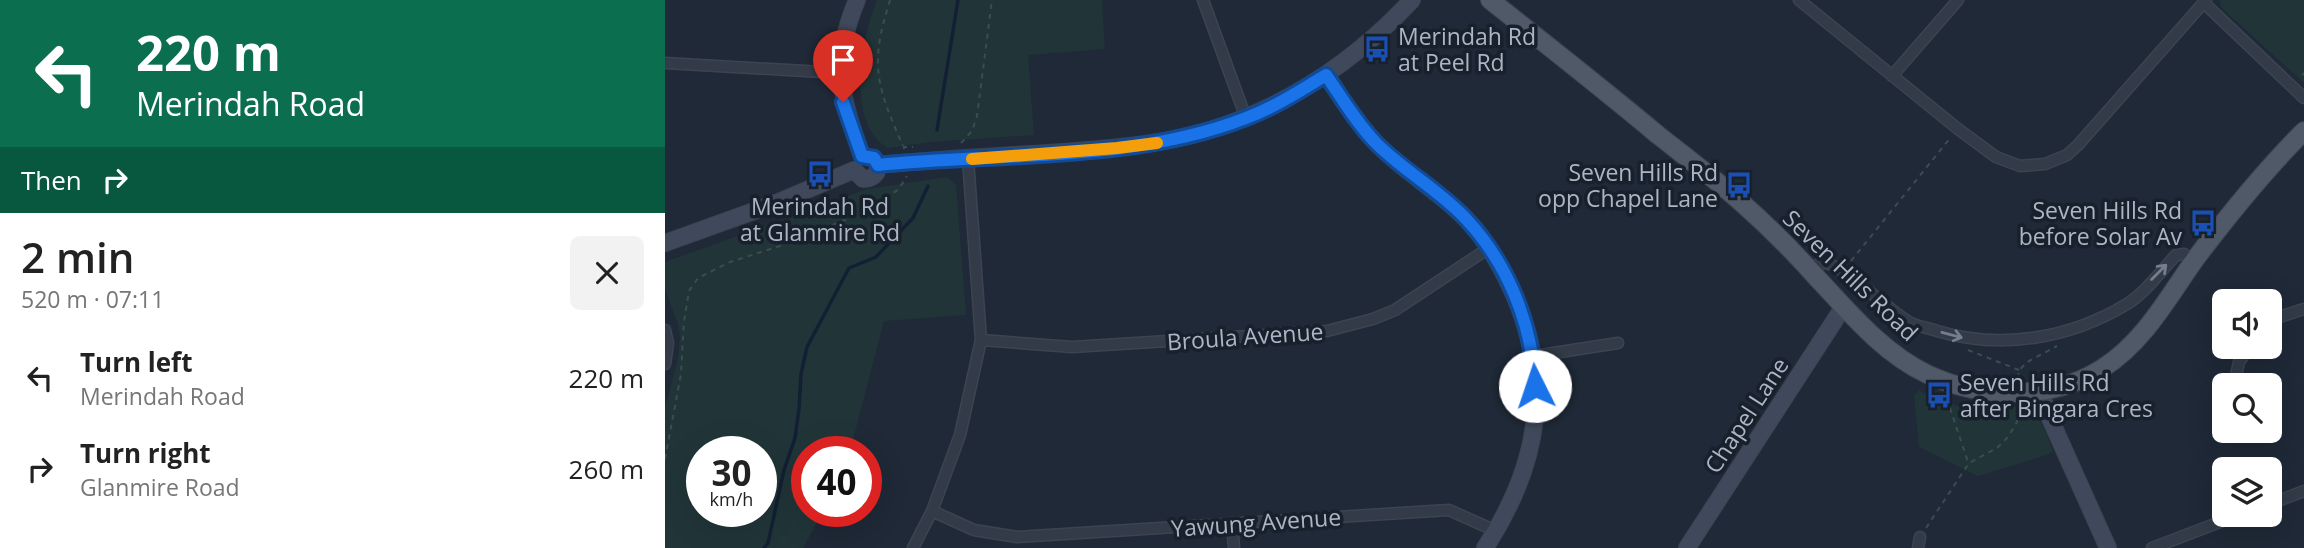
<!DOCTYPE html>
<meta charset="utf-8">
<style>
body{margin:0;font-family:"Open Sans",sans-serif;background:#f2f2f2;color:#222;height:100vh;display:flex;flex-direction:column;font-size:26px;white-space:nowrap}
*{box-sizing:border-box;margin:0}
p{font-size:23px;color:#767676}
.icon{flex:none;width:38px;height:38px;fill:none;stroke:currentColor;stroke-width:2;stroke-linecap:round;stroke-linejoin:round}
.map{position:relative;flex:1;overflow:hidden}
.details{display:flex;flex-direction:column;background:#fff;width:665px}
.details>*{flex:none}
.guide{background:#0b6e4f;color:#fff;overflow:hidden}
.controls{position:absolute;left:1547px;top:289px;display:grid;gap:14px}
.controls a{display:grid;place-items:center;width:70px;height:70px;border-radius:10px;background:#fff;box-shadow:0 7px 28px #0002;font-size:35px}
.speed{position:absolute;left:21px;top:436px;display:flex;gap:14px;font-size:35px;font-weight:700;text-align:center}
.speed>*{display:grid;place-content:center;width:91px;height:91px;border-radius:50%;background:#fff;box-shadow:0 7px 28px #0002;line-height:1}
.speed small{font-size:18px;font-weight:400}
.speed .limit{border:10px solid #d22;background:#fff;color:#111}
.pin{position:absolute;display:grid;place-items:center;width:60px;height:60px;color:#fff;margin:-72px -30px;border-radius:50% 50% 50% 0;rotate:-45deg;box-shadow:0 0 7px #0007}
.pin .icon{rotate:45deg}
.me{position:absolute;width:77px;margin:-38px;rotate:356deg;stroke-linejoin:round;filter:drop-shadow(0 0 5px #0008)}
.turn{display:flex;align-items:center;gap:24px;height:147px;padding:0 21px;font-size:32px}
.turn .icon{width:91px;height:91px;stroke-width:2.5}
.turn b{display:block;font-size:49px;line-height:60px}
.then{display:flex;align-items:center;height:66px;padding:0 21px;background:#0003;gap:14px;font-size:26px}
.round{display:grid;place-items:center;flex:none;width:74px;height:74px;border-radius:10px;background:#f2f2f2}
.overview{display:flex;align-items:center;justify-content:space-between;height:119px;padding:0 21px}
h1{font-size:42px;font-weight:600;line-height:52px}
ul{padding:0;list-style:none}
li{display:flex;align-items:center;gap:21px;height:91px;padding:0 21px}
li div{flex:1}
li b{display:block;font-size:26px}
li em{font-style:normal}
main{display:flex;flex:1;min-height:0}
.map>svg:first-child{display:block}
.green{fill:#213538;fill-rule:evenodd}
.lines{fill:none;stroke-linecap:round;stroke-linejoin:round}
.stream{stroke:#132034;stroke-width:3.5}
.street-casing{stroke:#3c4451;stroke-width:13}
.secondary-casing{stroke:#3c4451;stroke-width:18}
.primary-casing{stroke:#3c4451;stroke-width:20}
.path{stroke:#394e51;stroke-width:2;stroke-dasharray:5 5;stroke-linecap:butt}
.street{stroke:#323b47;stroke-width:10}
.secondary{stroke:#40495b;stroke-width:16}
.primary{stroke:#505968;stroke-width:18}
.oneway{stroke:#757e8c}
.route-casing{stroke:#114b97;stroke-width:18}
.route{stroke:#1a73e8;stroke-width:12}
.slow{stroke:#f59e0b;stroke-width:12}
.labels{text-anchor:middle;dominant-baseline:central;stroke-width:7;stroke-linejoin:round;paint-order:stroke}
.poi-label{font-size:23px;fill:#acb5c5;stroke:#18202c;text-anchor:start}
.street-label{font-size:23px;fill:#acb5c5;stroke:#18202c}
</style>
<main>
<section class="details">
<div class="guide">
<div class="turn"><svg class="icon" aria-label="left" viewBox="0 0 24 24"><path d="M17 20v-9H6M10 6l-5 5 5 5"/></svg><div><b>220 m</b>Merindah Road</div></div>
<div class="then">Then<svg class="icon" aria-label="right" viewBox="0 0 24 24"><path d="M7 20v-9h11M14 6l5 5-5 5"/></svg></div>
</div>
<div class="overview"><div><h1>2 min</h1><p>520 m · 07:11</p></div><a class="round"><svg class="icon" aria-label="close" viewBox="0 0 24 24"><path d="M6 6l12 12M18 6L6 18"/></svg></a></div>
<ul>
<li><svg class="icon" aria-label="left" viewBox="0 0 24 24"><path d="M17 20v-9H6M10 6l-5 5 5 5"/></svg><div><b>Turn left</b><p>Merindah Road</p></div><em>220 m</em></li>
<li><svg class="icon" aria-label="right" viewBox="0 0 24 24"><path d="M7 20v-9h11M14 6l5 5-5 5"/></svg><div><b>Turn right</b><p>Glanmire Road</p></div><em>260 m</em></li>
</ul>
</section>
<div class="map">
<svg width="1639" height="548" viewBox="0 0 1639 548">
<rect width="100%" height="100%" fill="#1f2937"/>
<path class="green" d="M212,0H437L440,49L363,55L369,135L266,142L222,148C180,121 196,39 212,0Z
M1555,0H1639V83L1561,12L1556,7Z
M282,177L291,185L301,315L219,321L185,451L142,452V511H158L138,548H0V407L13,359L15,338L13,324L0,289V262L202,189ZM37,452H96V511H37Z
M1254,390L1273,400L1293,406L1359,407C1376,415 1381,434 1388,451L1382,455L1313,476L1254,447L1249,396Z"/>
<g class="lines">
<path class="stream" d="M272,130L293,0
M99,548L103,543L119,470L130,438L134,409L136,374L142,347L184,268L211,257L248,218L263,186"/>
<g class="street-casing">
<path id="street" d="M538,0L581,118
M1134,0L1293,129L1331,157L1355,166L1380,164L1402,155L1413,145L1541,0
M1538,2L1639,98
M0,63L175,73
M1227,76L1293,0
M1144,268C1148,267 1154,263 1159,263C1175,262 1226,313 1246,323C1254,327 1264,328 1272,331C1336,350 1404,339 1462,304C1480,293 1496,271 1511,255L1519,254L1529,261
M1605,323L1608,319L1639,309
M0,330L3,343L0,364
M316,340L407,347L662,331L708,319L730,310L824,248
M869,356L953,343
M1569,385L1574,362L1585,346
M1605,504L1639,491
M267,511L309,530L352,537L784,510L831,531
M567,523L569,548
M248,548L267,511L295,435L316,340L303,159
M1253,548L1255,537
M1487,548L1576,514"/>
</g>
<g class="secondary-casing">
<path id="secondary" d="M192,0C166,62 175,95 197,156
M661,75C677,98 692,124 712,144C739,172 774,191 801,219C819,237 834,263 845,286C889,379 875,464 820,548
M213,165C275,159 336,156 398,152C448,148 497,145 545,130C623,106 691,60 747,0
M189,170L198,179C207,179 213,175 213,165
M0,243L111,203L189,170
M1375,390L1383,414L1443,548
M1022,548L1179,306"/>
</g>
<g class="primary-casing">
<path id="primary" d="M825,0C882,45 938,89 993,135C1021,157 1050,179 1077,203C1103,226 1129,252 1153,279C1185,313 1218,353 1262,374C1315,399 1387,401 1438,368C1480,341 1503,297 1531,258C1565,213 1599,171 1639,131"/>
</g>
<path class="path" d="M225,0C219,20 213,40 213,60C212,90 227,120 238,146
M1637,75L1639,73
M296,143L307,131L312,116L327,0
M239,149V147H248
M1186,261L1286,137
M1303,350L1354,370
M1353,378L1354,370L1364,361L1392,346
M1285,408L1303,462
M0,459L16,374L19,321L24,291L33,278L65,262L121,244L197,213L234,189L242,176
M1261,528L1304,463L1332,448L1343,437L1352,422L1353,409"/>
<use href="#street" class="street"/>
<use href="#secondary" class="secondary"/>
<use href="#primary" class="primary"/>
</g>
<defs><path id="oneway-shaft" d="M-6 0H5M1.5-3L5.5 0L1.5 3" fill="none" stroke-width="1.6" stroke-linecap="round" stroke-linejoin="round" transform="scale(1.75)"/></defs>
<g class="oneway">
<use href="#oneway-shaft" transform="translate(1494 272) rotate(-45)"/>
<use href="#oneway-shaft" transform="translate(1287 335) rotate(15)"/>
</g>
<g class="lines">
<g class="route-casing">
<path id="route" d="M178,102L197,156L209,158L213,165C332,153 469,162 581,118C610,107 635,91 661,75C677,98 692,124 712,144C739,171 778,193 802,220C843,264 868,326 870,386"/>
</g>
<use href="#route" class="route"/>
<path class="slow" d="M307,159L452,148L492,143"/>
</g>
<defs>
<g id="bus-bare" transform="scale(2.1)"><path d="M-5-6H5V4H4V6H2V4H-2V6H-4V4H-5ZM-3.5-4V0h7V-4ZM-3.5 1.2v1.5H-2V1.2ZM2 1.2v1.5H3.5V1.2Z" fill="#1a4fb4" stroke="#18202c" stroke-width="2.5" paint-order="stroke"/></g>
</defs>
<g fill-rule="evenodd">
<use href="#bus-bare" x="712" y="49"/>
<use href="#bus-bare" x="155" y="174"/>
<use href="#bus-bare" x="1074" y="185"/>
<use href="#bus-bare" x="1538" y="223"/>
<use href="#bus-bare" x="1274" y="395"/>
</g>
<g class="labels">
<g class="poi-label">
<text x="733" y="36">Merindah Rd<tspan x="733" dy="26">at Peel Rd</tspan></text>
<text x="1053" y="172" text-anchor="end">Seven Hills Rd<tspan x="1053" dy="26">opp Chapel Lane</tspan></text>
<text x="155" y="206" text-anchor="middle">Merindah Rd<tspan x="155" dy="26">at Glanmire Rd</tspan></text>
<text x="1517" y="210" text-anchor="end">Seven Hills Rd<tspan x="1517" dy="26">before Solar Av</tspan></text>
<text x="1295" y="382">Seven Hills Rd<tspan x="1295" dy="26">after Bingara Cres</tspan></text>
</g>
<g class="street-label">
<text transform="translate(1186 275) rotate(44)">Seven Hills Road</text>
<text transform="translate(580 336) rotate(-4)">Broula Avenue</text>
<text transform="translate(1081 415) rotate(-57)">Chapel Lane</text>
<text transform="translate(591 522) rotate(-4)">Yawung Avenue</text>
</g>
</g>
</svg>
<div class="controls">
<a><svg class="icon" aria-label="sound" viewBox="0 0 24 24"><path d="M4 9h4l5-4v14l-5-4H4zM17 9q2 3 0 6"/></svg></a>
<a><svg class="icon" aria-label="search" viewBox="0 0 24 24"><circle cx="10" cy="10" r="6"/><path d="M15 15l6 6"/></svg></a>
<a><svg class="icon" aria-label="layers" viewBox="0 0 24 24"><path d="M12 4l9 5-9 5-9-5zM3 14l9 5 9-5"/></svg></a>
</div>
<div class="speed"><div>30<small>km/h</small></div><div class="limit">40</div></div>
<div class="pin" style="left:178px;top:102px;background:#d93025"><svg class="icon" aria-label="arrive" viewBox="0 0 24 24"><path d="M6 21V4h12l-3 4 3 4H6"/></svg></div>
<svg class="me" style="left:870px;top:386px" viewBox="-20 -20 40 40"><circle r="19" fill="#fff"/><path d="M0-13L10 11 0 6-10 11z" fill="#1a73e8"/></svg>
</div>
</main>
